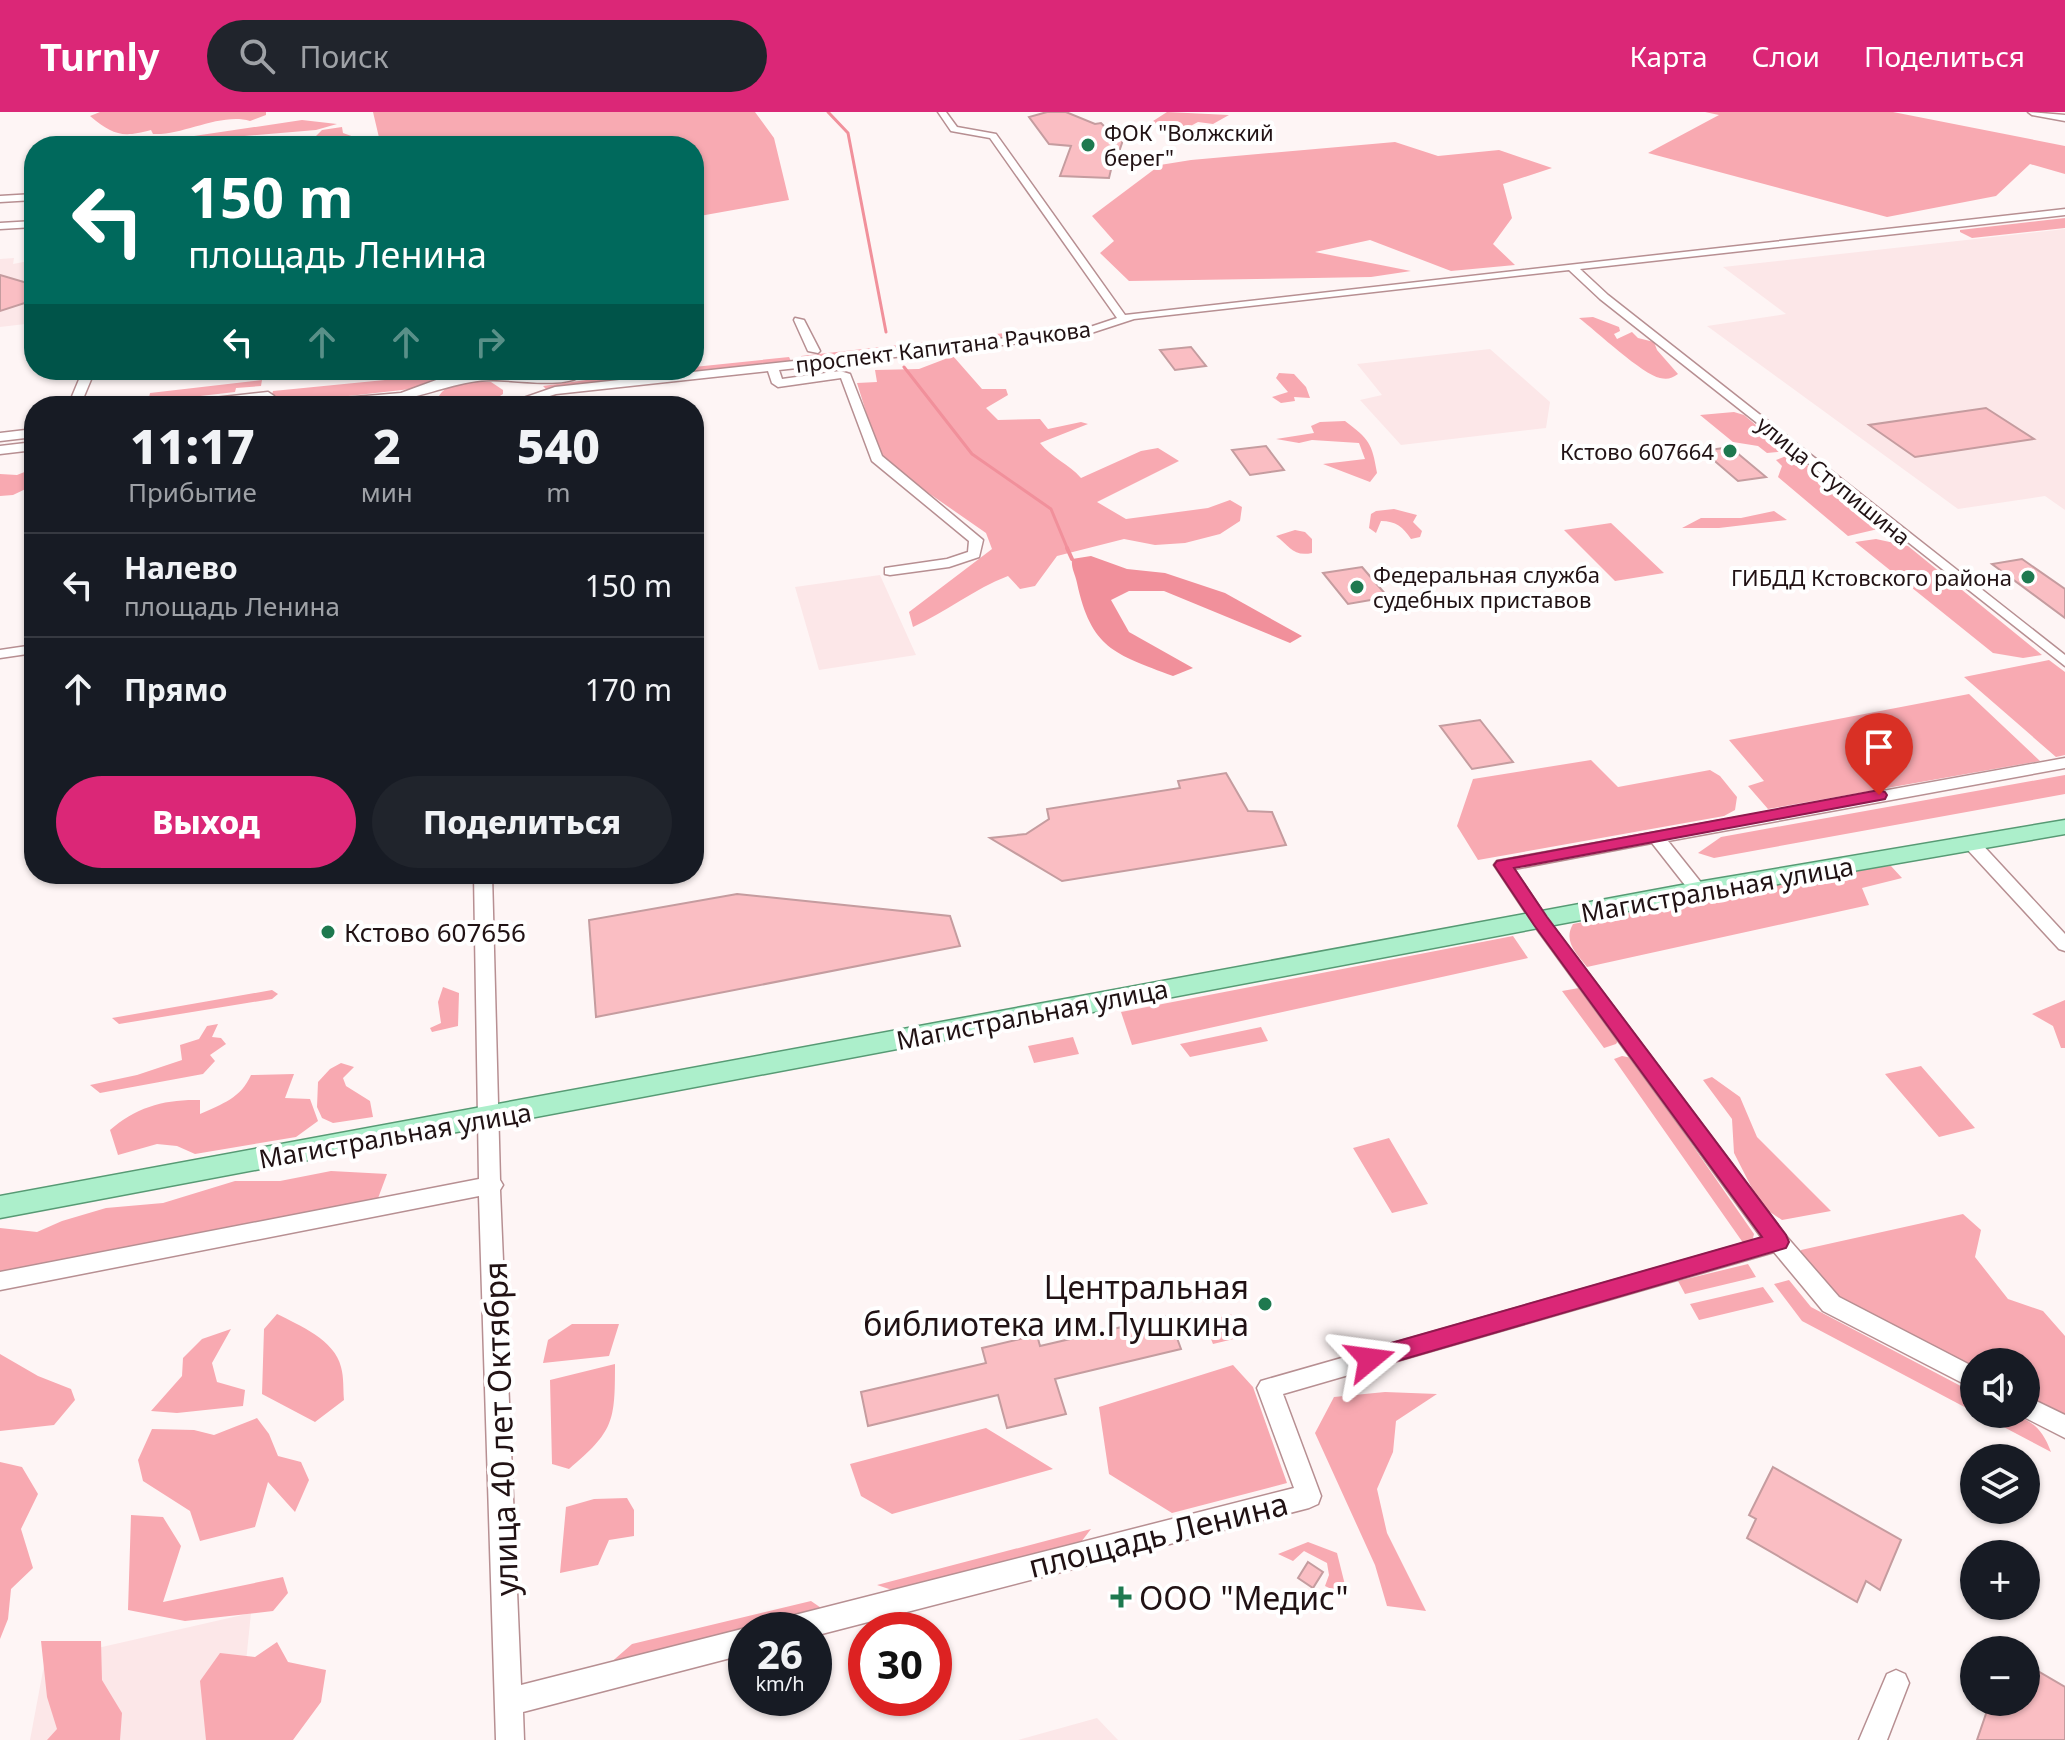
<!DOCTYPE html>
<html lang="ru">
<meta charset="utf-8">
<style>
body{margin:0;font-family:"Noto Sans",sans-serif;background:#20242c;color:#f1f3f6;height:100vh;display:flex;flex-direction:column;font-size:30px;white-space:nowrap}
*{box-sizing:border-box;margin:0}
p{font-size:26px;color:#9ea1a6}
.icon{flex:none;width:44px;height:44px;fill:none;stroke:currentColor;stroke-width:2;stroke-linecap:round;stroke-linejoin:round}
.map{position:relative;flex:1;overflow:hidden}
.panel{position:absolute;left:24px;top:284px;width:680px;height:488px;display:flex;flex-direction:column;background:#171b24;border-radius:32px;box-shadow:0 2px 6px #0004}
.panel>*{flex:none}
.guide{position:absolute;left:24px;top:24px;width:680px;height:244px;border-radius:32px;box-shadow:0 2px 6px #0004;background:#00695c;color:#fff;overflow:hidden}
.buttons{position:absolute;left:1960px;top:1236px;display:grid;gap:16px}
.buttons a{display:grid;place-items:center;width:80px;height:80px;border-radius:50%;background:#171b24;box-shadow:0 2px 6px #0004;font-size:40px}
.speed{position:absolute;left:728px;top:1500px;display:flex;gap:16px;font-size:40px;font-weight:700;text-align:center}
.speed>*{display:grid;place-content:center;width:104px;height:104px;border-radius:50%;background:#171b24;box-shadow:0 2px 6px #0004;line-height:1}
.speed small{font-size:20px;font-weight:400}
.speed .limit{border:12px solid #d22;background:#fff;color:#111}
.pin{position:absolute;display:grid;place-items:center;width:68px;height:68px;color:#fff;margin:-82px -34px;border-radius:50% 50% 50% 0;rotate:-45deg;box-shadow:0 0 8px #0007}
.pin .icon{rotate:45deg}
.me{position:absolute;width:88px;margin:-44px;rotate:74deg;stroke-linejoin:round;filter:drop-shadow(0 0 6px #0008)}
.turn{display:flex;align-items:center;gap:28px;height:168px;padding:0 32px;font-size:36px}
.turn .icon{width:104px;height:104px;stroke-width:2.5}
.turn b{display:block;font-size:56px;line-height:68px}
.lanes{display:flex;align-items:center;height:76px;padding:0 32px;background:#0003;justify-content:center;gap:40px;direction:ltr}
.lanes .off{opacity:.35}
.eta{display:flex;justify-content:space-evenly;align-items:center;height:136px;text-align:center}
.eta b{font-size:48px;font-weight:800;line-height:56px}
.action{display:flex;gap:16px;margin-top:auto;padding:16px 32px}
.action a{flex:1;height:92px;border-radius:48px;background:#db2777;color:#fff;font-size:32px;font-weight:800;line-height:92px;text-align:center}
.action a+a{background:#20242c;color:#f1f3f6}
ul{padding:0;list-style:none}
li{display:flex;align-items:center;gap:24px;height:104px;padding:0 32px;border-top:2px solid #363941}
li div{flex:1}
li b{display:block;font-size:30px}
li em{font-style:normal}
header{display:flex;align-items:center;gap:48px;box-sizing:border-box;height:112px;padding:0 40px;background:#db2777;color:#fff}
header strong{font-size:38px}
nav{display:flex;gap:44px;margin-inline-start:auto;font-size:28px}
.search{width:560px;height:72px;background:#20242c;display:flex;align-items:center;gap:20px;box-sizing:border-box;padding:0 28px;border-radius:44px;color:#9ea1a6;font-size:30px}
.map>svg:first-child{display:block}
.built{fill:#fce7e8}
.green{fill:#f8aab2}
.forest{fill:#f8a9b1}
.water{fill:#f1909b}
.lines{fill:none;stroke-linecap:round;stroke-linejoin:round}
.stream-far1{stroke:#f1909b;stroke-width:3}
.stream{stroke:#f1909b;stroke-width:4}
.building{fill:#fabec3;stroke:#c59c9f;stroke-width:2}
.minor-casing{stroke:#b78f92;stroke-width:3}
.major-casing{stroke:#579a74;stroke-width:3}
.minor{fill:#fff;fill-rule:evenodd}
.major{fill:#acefcb;fill-rule:evenodd}
.route{fill:#db2777;stroke:#8e194d;stroke-width:2}
.poi-dot{fill:#1e794f;stroke:#fff;stroke-width:3}
.labels{text-anchor:middle;dominant-baseline:central;stroke-width:8;stroke-linejoin:round;paint-order:stroke}
.far-poi-label{font-size:22px;fill:#211214;stroke:#fff;text-anchor:start}
.far-street-label{font-size:22px;fill:#211214;stroke:#fff}
.street-label{font-size:26px;fill:#211214;stroke:#fff}
.poi-label{font-size:26px;fill:#211214;stroke:#fff;text-anchor:start}
.near-poi-label{font-size:32px;fill:#211214;stroke:#fff;text-anchor:end}
.near-street-label{font-size:32px;fill:#211214;stroke:#fff}
</style>
<header>
<strong>Turnly</strong>
<div class="search"><svg class="icon" aria-label="search" viewBox="0 0 24 24"><circle cx="10" cy="10" r="6"/><path d="M15 15l6 6"/></svg>Поиск</div>
<nav><a>Карта</a><a>Слои</a><a>Поделиться</a></nav>
</header>
<div class="map">
<svg width="2065" height="1628" viewBox="0 0 2065 1628">
<rect width="100%" height="100%" fill="#fef5f5"/>
<path class="built" d="M2065,117V398L2045,384L1958,397L1707,214L1786,202L1723,155Z
M14,146L13,152L34,148V211L0,215V147Z
M1490,237L1550,290L1546,316L1401,333L1360,288L1382,283L1357,252Z
M880,463L916,543L819,558L795,475Z
M251,1501L238,1628H30L45,1548Z
M1097,1606L1118,1628H1018Z"/>
<path class="green" d="M373,0H755L774,26L789,88L694,105V34H381Z
M1167,0L1229,3L1213,12L1198,10L1185,17L1150,11Z
M2065,106V116L1972,126L1960,120V118Z
M1050,216L1052,220L802,248L801,244Z
M789,245L791,249L546,277L543,274L622,263L694,258V255Z
M420,258H455L411,277L286,291L271,285L273,279L395,267Z
M262,268L261,274L236,276L235,280L148,290L150,281Z
M471,269L491,270L503,278V282L484,294L441,292L438,286C444,273 459,272 471,269Z
M1734,300L1744,303L1787,339L1767,341L1758,334L1733,330L1700,303Z
M1786,344L1797,345L1880,411L1878,417L1848,424L1778,365L1782,354L1776,348Z
M1611,411L1664,461L1615,469L1564,418Z
M1876,427L1908,434L2042,543L2023,546L1993,541L1855,430Z
M2049,548L2065,560V643L2056,645L1964,565Z
M1969,582L2040,649L1768,697L1748,674L1764,669L1729,628Z
M1591,648L1618,675L1710,658L1720,664L1737,685L1735,698L1724,704L1478,748L1457,714L1473,667Z
M1891,754L1902,766L1862,776L1869,793L1587,855C1576,841 1563,829 1573,812L1861,755Z
M1513,824L1528,846L1132,933L1121,900Z
M1579,876L1618,929L1616,932L1604,936L1562,879Z
M1261,915L1268,929L1190,945L1180,932Z
M1073,925L1079,942L1034,951L1028,934Z
M1622,944L1632,946L1754,1122L1752,1130L1746,1135L1614,947Z
M1921,954L1975,1016L1939,1025L1885,962Z
M1389,1026L1428,1092L1392,1101L1353,1036Z
M1963,1102L1981,1118L1975,1145L2008,1187L2043,1199L2065,1224V1309L2026,1288V1250H1974V1261L1833,1187L1801,1149V1138Z
M1748,1152L1756,1165L1685,1182L1678,1169Z
M1789,1168L1811,1195L1974,1281V1300L1802,1209L1774,1172Z
M1763,1175L1774,1190L1699,1208L1690,1192Z
M1231,1202L1242,1225L1213,1232L1204,1210Z
M1979,1302C2015,1302 2037,1302 2051,1340Z
M1308,1430L1337,1441L1348,1485L1325,1474L1329,1463L1327,1451L1304,1439L1293,1449L1278,1442Z"/>
<path class="forest" d="M100,0H266V3L250,9C221,0 182,24 153,22L151,18C122,26 113,23 90,4Z
M1705,0H1893L2065,34V62L2030,52L1996,84L1887,105L1648,41L1719,3Z
M302,8L337,12L316,18L127,34Z
M342,15L343,21L357,26L358,34H312L315,31L311,29L322,18Z
M1395,30L1438,44L1499,38L1552,56L1503,72L1512,106L1493,132L1515,153L1451,159L1370,128L1315,140L1411,159L1371,165L1129,169L1100,141L1114,129L1092,104L1160,53L1191,48Z
M1593,205L1619,215L1620,219L1614,222L1617,227L1632,220L1638,226L1654,230L1657,238L1678,262C1672,266 1668,268 1660,266C1643,263 1596,219 1579,206Z
M953,244L982,277H1006L1008,283L986,296L998,308L1040,307L1048,317L1081,310L1088,312L1040,331C1052,346 1069,352 1081,366L1141,339L1158,336L1179,349L1097,390L1126,407L1208,396L1230,388L1242,395L1240,409L1220,422L1185,431L1155,433L1124,427L1057,444L1035,474L1020,477L1008,464C974,477 946,500 913,515L909,500L992,437L986,421L881,348L857,271L877,270L875,258L919,257Z
M1279,261L1294,262L1306,275L1310,286L1294,285L1295,289L1281,291L1272,285L1288,280L1276,266Z
M358,272L369,276L366,281L289,287L271,284L274,280L316,276L311,282L327,281Z
M1345,309C1369,327 1372,331 1377,361L1370,370L1323,352L1365,347L1359,331L1312,328L1299,331L1276,327L1314,321L1311,314L1320,310Z
M32,357L34,373L13,383L0,384V362L17,363Z
M1394,397L1417,403L1413,410L1422,419L1420,425L1411,427C1403,415 1396,409 1381,409L1376,421L1369,416L1371,402L1376,399Z
M1774,399L1787,408L1719,416H1682L1701,406H1741Z
M1295,418L1305,420L1312,427V441C1293,445 1290,434 1276,424Z
M2065,663V682L1714,746L1698,741L1721,725Z
M443,875L459,881L458,914L432,920L430,916L441,911L438,890Z
M272,878L278,882L272,887L119,912L112,906Z
M2065,888V936H2061L2053,914L2032,902Z
M218,912L212,925L221,926L226,932L210,943L215,949L203,962L100,981L90,973L137,963L182,948L180,933L199,927L207,914Z
M341,951L354,955L343,966L346,974L370,989L373,1005L333,1011L322,1006L317,995L318,970L330,957Z
M294,962L285,986L310,987L318,1009L296,1025L195,1042L177,1034L157,1032L118,1043L110,1018C136,995 165,987 200,988V1002C222,992 241,986 251,963Z
M1712,965L1740,985L1757,1025L1831,1099L1782,1108L1761,1094L1734,1041L1732,1007L1703,968Z
M331,1059L387,1062L377,1089L0,1162V1116L37,1120L62,1109L106,1096L163,1091L235,1069H280Z
M277,1202C299,1213 335,1228 341,1255C344,1265 343,1278 344,1288L315,1310L262,1282L264,1217Z
M572,1212H619L609,1244L543,1251L548,1228Z
M231,1217L212,1251L217,1270L245,1278L243,1294L177,1301L151,1299L182,1264L183,1246L202,1227Z
M0,1242L38,1264L71,1277L75,1288L54,1313L0,1319Z
M615,1252C615,1310 614,1319 569,1357L552,1352L550,1268Z
M1233,1253L1253,1275L1287,1371L1172,1401L1109,1362L1099,1295Z
M1385,1280L1437,1282L1396,1309L1393,1340L1377,1377L1387,1421L1426,1499L1387,1494L1375,1453L1315,1321L1334,1285Z
M257,1306L269,1322L278,1344L301,1350L309,1368L295,1400L268,1370L255,1415L200,1429L190,1399L143,1369L138,1348L152,1317L194,1318L214,1323Z
M986,1316L1053,1357L892,1402L861,1384L850,1352Z
M0,1350L22,1355L38,1382L21,1417L33,1456L11,1477L8,1507L0,1527Z
M627,1386L634,1398V1424L609,1428L598,1453L560,1461L566,1395L594,1387Z
M131,1403L163,1405L181,1434L163,1490L283,1465L288,1481L273,1499L185,1509L128,1498Z
M1091,1417L1078,1434L904,1482L877,1473Z
M811,1489L827,1500L608,1553L632,1532Z
M41,1529H101L102,1568L122,1601L120,1628H47L57,1617L47,1585Z
M277,1530L288,1550L326,1558L321,1590L293,1628H206L200,1569L220,1541L255,1545Z"/>
<path class="water" d="M1091,444L1127,457L1165,461L1225,481L1302,524L1290,531L1164,479H1129L1111,488L1129,520L1193,556L1173,564C1114,542 1091,536 1077,471C1075,461 1071,457 1072,447Z"/>
<g class="lines">
<path class="stream-far1" d="M828,0L848,21L886,220
M904,255L972,342L1051,397L1068,438"/>
<path class="stream" d="M1067,436L1072,447"/>
</g>
<path class="building" d="M1047,0H1066L1095,12L1101,11L1108,18L1125,22L1120,37H1116L1109,66L1060,64L1071,34L1049,32L1029,5Z
M0,163L34,173V188L0,199Z
M1191,235L1206,254L1175,258L1160,238Z
M1986,296L2034,327L1915,345L1869,313Z
M1266,334L1284,358L1250,363L1232,338Z
M1730,335L1766,365L1738,369L1703,339Z
M2022,447L2065,477V506L1992,452Z
M1362,455L1374,469L1388,485L1348,492L1323,461Z
M1480,608L1495,627L1513,650L1472,657L1440,614Z
M1226,661L1248,699L1272,700L1286,733L1062,769L990,726L1026,722L1049,707L1047,697L1180,676L1178,669Z
M737,782L950,804L960,834L596,905L589,808Z
M1169,1204L1181,1237L1055,1267L1066,1302L1007,1316L998,1283L868,1314L861,1280L986,1251L982,1236L1037,1223L1040,1234Z
M1773,1355L1901,1428L1880,1478L1866,1469L1857,1490L1747,1426L1756,1407L1749,1403Z
M1308,1450L1323,1460L1313,1476L1298,1466Z
M2026,1552L2065,1575V1628H1977L1990,1590H2026Z"/>
<g class="lines">
<g class="minor-casing">
<path id="minor" d="M938,0H946L957,15L996,22L1125,203L2065,97V103L1580,157L1608,183L2065,543V554L1600,187L1569,158L1134,207L1082,224L779,258L782,267L840,259L850,262L882,344L983,428L979,445L949,455L890,463L885,462V456L947,447L968,440L969,429L872,349L841,266L778,275L772,271L768,259L556,282L518,294H500L555,275L1081,218L1117,206L990,26L951,19Z
M2028,0L2065,3V9L2032,3Z
M34,82V88L0,90V84Z
M34,109V115L0,117V111Z
M795,206L804,208L820,239L818,241L808,239L794,208Z
M83,258H95L80,294H68Z
M458,260L464,263L573,262L579,265C563,276 514,268 493,268C461,268 435,281 403,287C367,295 329,294 292,294L298,290L401,281Z
M268,280L274,284L271,294H259L261,288L211,294H173L179,290Z
M34,317V325L0,329V321Z
M34,330V338L0,342V334Z
M34,533V541L0,546V538Z
M2065,646V656L1668,729L1707,778L1698,784L1692,782L1652,731L1514,757L1546,805L1786,1124L1839,1185L1974,1255V1277L1823,1199L1774,1140L1283,1282L1321,1384L1318,1392L1309,1396L814,1524V1518H774L778,1509L787,1505L1294,1376L1257,1276L1261,1269L1762,1126L1534,813L1494,753L1497,749Z
M1972,726L1978,728L2065,822V839L2059,837L1966,736L1963,732L1966,728Z
M474,762H492L500,1068L503,1073L500,1078L521,1573L746,1516L751,1518H746V1542L523,1600L524,1628H496L479,1084L0,1178V1160L479,1067Z
M2026,1284L2065,1303V1326L2018,1302H2026Z
M1896,1558L1905,1562L1909,1571L1887,1628H1859L1887,1562Z"/>
</g>
<g class="major-casing">
<path id="major" d="M2065,708V722L1698,786L0,1106V1084L1698,770Z"/>
</g>
<use href="#minor" class="minor"/>
<use href="#major" class="major"/>
</g>
<path class="route" d="M1879,678L1885,680L1887,683L1885,687L1514,756L1547,805L1786,1123L1789,1130L1786,1136L1370,1257L1361,1254L1358,1247L1361,1240L1370,1237L1762,1125L1534,813L1494,753L1497,749Z"/>
<g class="poi-dot">
<circle cx="1088" cy="33" r="8"/>
<circle cx="1730" cy="339" r="8"/>
<circle cx="2028" cy="465" r="8"/>
<circle cx="1357" cy="475" r="8"/>
<circle cx="328" cy="820" r="8"/>
<circle cx="1265" cy="1192" r="8"/>
<path d="M1117 1473h8v8h8v8h-8v8h-8v-8h-8v-8h8z"/>
</g>
<g class="labels">
<g class="far-poi-label">
<text x="1104" y="20">ФОК "Волжский<tspan x="1104" dy="25">берег"</tspan></text>
<text x="1714" y="339" text-anchor="end">Кстово 607664</text>
<text x="1373" y="462">Федеральная служба<tspan x="1373" dy="25">судебных приставов</tspan></text>
<text x="2012" y="465" text-anchor="end">ГИБДД Кстовского района</text>
</g>
<g class="far-street-label">
<text transform="translate(943 234) rotate(-7)">проспект Капитана Рачкова</text>
<text transform="translate(1834 368) rotate(39)">улица Ступишина</text>
</g>
<g class="street-label">
<text transform="translate(1717 777) rotate(-10)">Магистральная улица</text>
<text transform="translate(1032 902) rotate(-11)">Магистральная улица</text>
<text transform="translate(395 1023) rotate(-10)">Магистральная улица</text>
</g>
<g class="poi-label">
<text x="344" y="820">Кстово 607656</text>
</g>
<g class="near-poi-label">
<text x="1249" y="1174">Центральная<tspan x="1249" dy="37">библиотека им.Пушкина</tspan></text>
<text x="1139" y="1485" text-anchor="start">ООО "Медис"</text>
</g>
<g class="near-street-label">
<text transform="translate(500 1317) rotate(-92)">улица 40 лет Октября</text>
<text transform="translate(1158 1422) rotate(-14)">площадь Ленина</text>
</g>
</g>
</svg>
<div class="buttons">
<a><svg class="icon" aria-label="sound" viewBox="0 0 24 24"><path d="M4 9h4l5-4v14l-5-4H4zM17 9q2 3 0 6"/></svg></a>
<a><svg class="icon" aria-label="layers" viewBox="0 0 24 24"><path d="M12 4l9 5-9 5-9-5zM3 14l9 5 9-5"/></svg></a>
<a>+</a>
<a>−</a>
</div>
<div class="speed"><div>26<small>km/h</small></div><div class="limit">30</div></div>
<div class="pin" style="left:1879px;top:683px;background:#d93025"><svg class="icon" aria-label="arrive" viewBox="0 0 24 24"><path d="M6 21V4h12l-3 4 3 4H6"/></svg></div>
<svg class="me" style="left:1370px;top:1247px" viewBox="-20 -20 40 40"><path d="M0-17L14 15 0 8-14 15z" fill="#db2777" stroke="#fff" stroke-width="4"/></svg>
<div class="guide">
<div class="turn"><svg class="icon" aria-label="left" viewBox="0 0 24 24"><path d="M17 20v-9H6M10 6l-5 5 5 5"/></svg><div><b>150 m</b>площадь Ленина</div></div>
<div class="lanes"><svg class="icon" aria-label="left" viewBox="0 0 24 24"><path d="M17 20v-9H6M10 6l-5 5 5 5"/></svg><svg class="icon off" aria-label="ahead" viewBox="0 0 24 24"><path d="M12 20V5M6 11l6-6 6 6"/></svg><svg class="icon off" aria-label="ahead" viewBox="0 0 24 24"><path d="M12 20V5M6 11l6-6 6 6"/></svg><svg class="icon off" aria-label="right" viewBox="0 0 24 24"><path d="M7 20v-9h11M14 6l5 5-5 5"/></svg></div>
</div>
<section class="panel">
<div class="eta">
<div><b>11:17</b><p>Прибытие</p></div>
<div><b>2</b><p>мин</p></div>
<div><b>540</b><p>m</p></div>
</div>
<ul>
<li><svg class="icon" aria-label="left" viewBox="0 0 24 24"><path d="M17 20v-9H6M10 6l-5 5 5 5"/></svg><div><b>Налево</b><p>площадь Ленина</p></div><em>150 m</em></li>
<li><svg class="icon" aria-label="ahead" viewBox="0 0 24 24"><path d="M12 20V5M6 11l6-6 6 6"/></svg><div><b>Прямо</b></div><em>170 m</em></li>
</ul>
<div class="action"><a>Выход</a><a>Поделиться</a></div>
</section>
</div>
